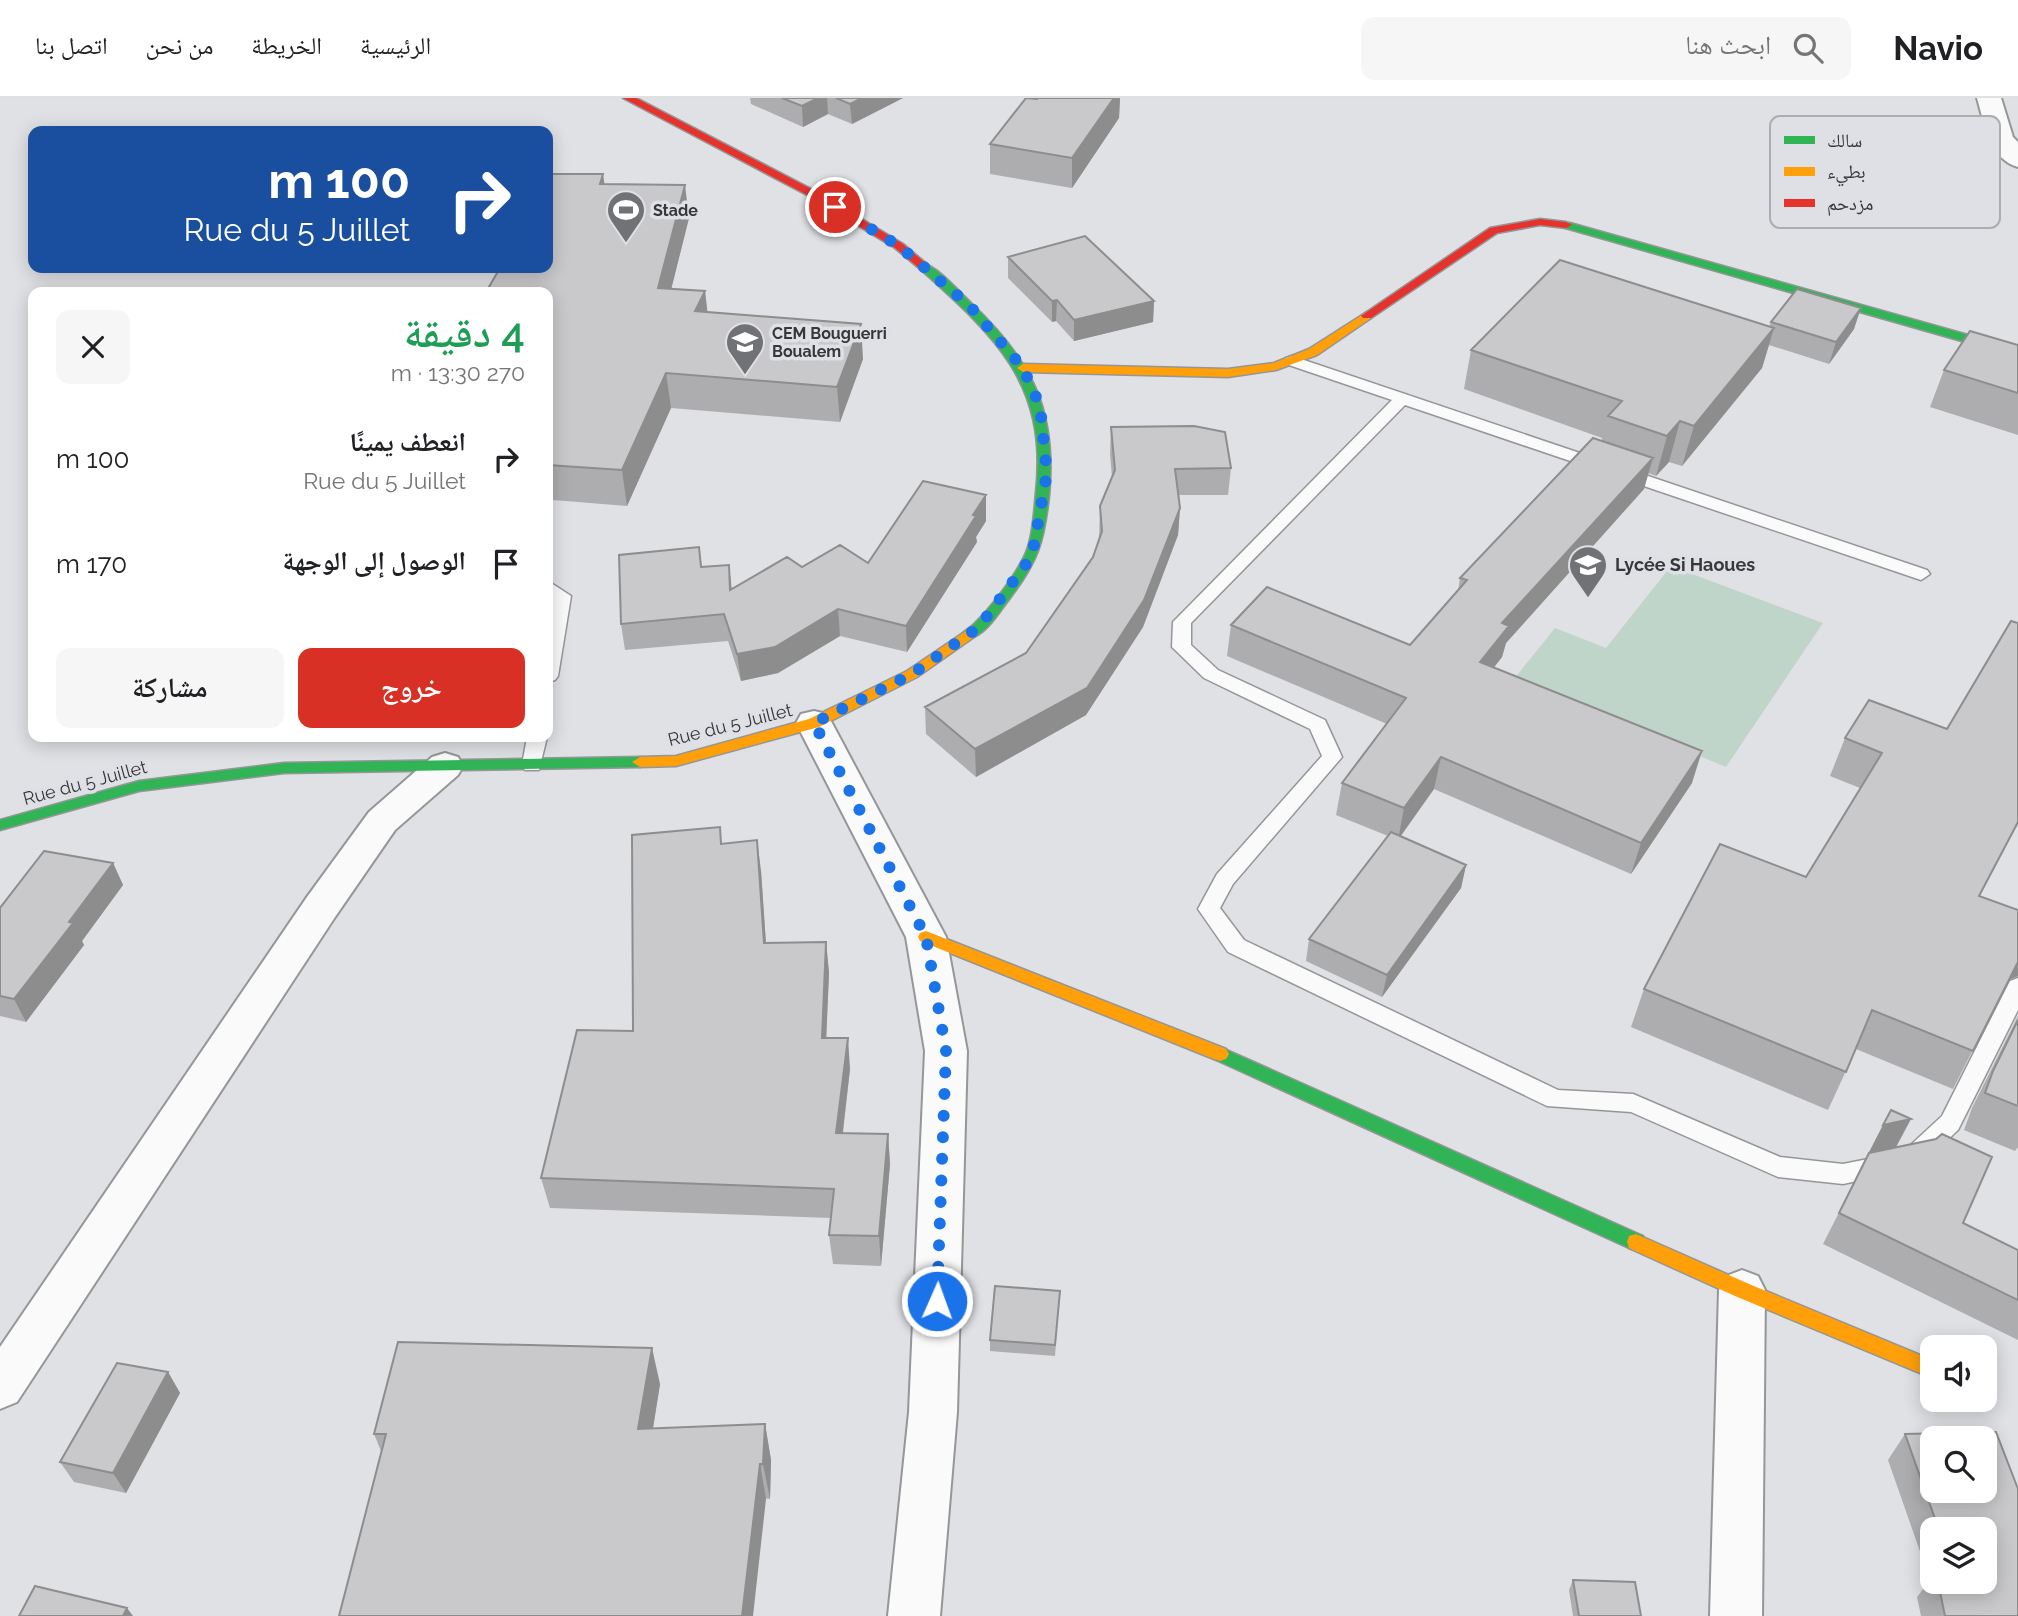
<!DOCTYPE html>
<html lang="ar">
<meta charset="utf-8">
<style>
:root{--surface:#fff;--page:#f6f6f6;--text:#202124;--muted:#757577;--line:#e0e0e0;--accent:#d93025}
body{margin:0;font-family:Raleway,"Noto Naskh Arabic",sans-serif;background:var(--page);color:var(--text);direction:rtl;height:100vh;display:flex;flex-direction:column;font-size:26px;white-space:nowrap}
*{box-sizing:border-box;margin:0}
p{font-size:23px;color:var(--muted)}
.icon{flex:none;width:38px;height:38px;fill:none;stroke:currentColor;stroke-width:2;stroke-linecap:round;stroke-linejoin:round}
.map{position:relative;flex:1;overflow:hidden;direction:ltr}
.side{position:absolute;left:28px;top:189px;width:525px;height:455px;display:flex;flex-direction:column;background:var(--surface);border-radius:14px;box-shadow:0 4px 18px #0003;direction:rtl}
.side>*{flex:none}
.guide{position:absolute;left:28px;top:28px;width:525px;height:147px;border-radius:14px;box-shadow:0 4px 18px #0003;direction:rtl;background:#1a4fa0;color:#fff;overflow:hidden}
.fabs{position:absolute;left:1920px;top:1237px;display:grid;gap:14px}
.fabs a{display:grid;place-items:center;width:77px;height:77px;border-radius:14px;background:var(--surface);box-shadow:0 4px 18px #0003;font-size:35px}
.pin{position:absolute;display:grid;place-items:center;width:60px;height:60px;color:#fff;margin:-30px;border:4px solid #fff;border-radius:50%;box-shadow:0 2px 7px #0007}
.me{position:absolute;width:77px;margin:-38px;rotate:2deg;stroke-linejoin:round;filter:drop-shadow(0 0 5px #0008)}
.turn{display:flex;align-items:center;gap:24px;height:147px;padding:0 28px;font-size:32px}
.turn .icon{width:91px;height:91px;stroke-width:2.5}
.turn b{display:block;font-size:49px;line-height:60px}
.round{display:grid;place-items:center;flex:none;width:74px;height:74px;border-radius:14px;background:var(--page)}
.head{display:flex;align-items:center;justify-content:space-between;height:119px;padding:0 28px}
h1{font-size:42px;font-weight:600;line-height:52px;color:#1e9e55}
.action{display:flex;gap:14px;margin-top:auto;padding:14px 28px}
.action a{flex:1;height:80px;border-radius:14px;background:var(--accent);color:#fff;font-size:28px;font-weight:600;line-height:80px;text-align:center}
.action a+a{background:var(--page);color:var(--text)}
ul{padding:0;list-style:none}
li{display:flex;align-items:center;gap:21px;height:105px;padding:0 28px}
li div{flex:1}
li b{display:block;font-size:26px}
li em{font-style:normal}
header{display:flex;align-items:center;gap:42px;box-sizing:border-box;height:98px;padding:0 35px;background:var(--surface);border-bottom:2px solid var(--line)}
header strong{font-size:33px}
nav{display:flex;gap:38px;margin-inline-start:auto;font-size:24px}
.search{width:490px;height:63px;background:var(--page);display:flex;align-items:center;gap:18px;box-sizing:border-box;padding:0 24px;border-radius:14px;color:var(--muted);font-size:26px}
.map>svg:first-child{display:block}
</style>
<header>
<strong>Navio</strong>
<div class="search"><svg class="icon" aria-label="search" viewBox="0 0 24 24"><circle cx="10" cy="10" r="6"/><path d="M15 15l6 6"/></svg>ابحث هنا</div>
<nav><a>الرئيسية</a><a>الخريطة</a><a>من نحن</a><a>اتصل بنا</a></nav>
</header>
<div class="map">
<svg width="2018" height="1518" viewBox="0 0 2018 1518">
<rect width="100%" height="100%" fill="#dfe1e4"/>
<path fill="#bfd5c9" d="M 1671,468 L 1823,525 L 1726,669 L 1514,581 L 1555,530 L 1606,550 Z"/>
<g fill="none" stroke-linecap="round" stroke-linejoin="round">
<defs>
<path id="lane" d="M 1292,258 L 1927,472 L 1930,476 L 1921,482 L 1915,480 L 1405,307 L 1191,525 L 1191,547 L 1218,572 L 1325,622 L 1342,659 L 1233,786 L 1220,810 L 1244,842 L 1558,992 L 1633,996 L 1780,1059 L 1843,1066 L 1903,1054 L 1942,1018 L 2010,883 L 2018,880 L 2018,912 L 1958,1032 L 1918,1070 L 1843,1086 L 1778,1079 L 1631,1014 L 1547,1008 L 1228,854 L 1198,811 L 1217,776 L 1322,658 L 1310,631 L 1204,580 L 1172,549 L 1173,524 L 1392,302 L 1286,266 L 1284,263 L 1286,260 Z
M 548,483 L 571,498 L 558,578 L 555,582 L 548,584 L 548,526 L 552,500 L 548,497 Z
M 527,639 L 547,639 L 539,672 L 525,672 L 522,667 Z"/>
<path id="street" d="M 1977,0 L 2001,0 L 2013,39 L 2018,44 L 2018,69 C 1990,62 1984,24 1977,0 Z
M 814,613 L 827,616 L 832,625 L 946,839 L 967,953 L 957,1314 L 940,1518 L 888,1518 L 909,1314 L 925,953 L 906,839 L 796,625 L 801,616 Z
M 445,655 L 458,659 L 463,668 L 458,677 L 395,732 L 335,819 L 17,1304 L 0,1311 L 0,1249 L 307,799 L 369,714 L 432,659 Z
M 1742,1172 L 1758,1178 L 1765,1192 L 1762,1518 L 1710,1518 L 1719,1192 L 1726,1178 Z"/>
<path id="fast" d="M 1562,125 L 1570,125 L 2018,251 L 2018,259 L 1562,129 Z
M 923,165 C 940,171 958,193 971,205 C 1033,264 1057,313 1049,398 C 1044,444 1038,463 1010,500 C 999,514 987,536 969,541 L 962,536 C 966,532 970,530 974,526 C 991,510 1015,478 1025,457 C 1033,439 1034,414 1036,394 C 1048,285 995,238 919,170 L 917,168 Z
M 640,659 L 648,664 L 640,669 L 284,675 L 139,693 L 0,732 L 0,722 L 139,683 L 284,665 Z
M 1220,949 L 1643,1138 L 1645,1144 L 1643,1150 L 1636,1152 L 1629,1150 L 1214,961 L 1211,956 L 1214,951 Z"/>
<path id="slow" d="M 1367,214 L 1371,216 L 1371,220 L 1317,257 L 1276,272 L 1228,279 L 1023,274 L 1017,270 L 1023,266 L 1228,271 L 1274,265 L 1309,251 Z
M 969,531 L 974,533 L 976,536 L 974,539 L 917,579 L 819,629 L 676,668 L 640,669 L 632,664 L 640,659 L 676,658 L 809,621 L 907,573 Z
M 926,833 L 1226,951 L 1229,956 L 1226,961 L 1220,963 L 1214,961 L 920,843 L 918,839 L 920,835 Z
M 1636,1136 L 1749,1186 L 1932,1262 L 1932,1280 L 1735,1198 L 1629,1150 L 1627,1144 L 1629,1138 Z"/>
<path id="jam" d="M 623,0 L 636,0 L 817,94 L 903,146 L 929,168 L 919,170 L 895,150 L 809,98 Z
M 1540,121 L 1566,124 L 1572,127 L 1566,130 L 1540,127 L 1497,135 L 1371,220 L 1363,220 L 1361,218 L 1490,130 Z"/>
</defs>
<use href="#lane" stroke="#959698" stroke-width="3"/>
<use href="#street" stroke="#959698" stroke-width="4"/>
<use href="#fast" stroke="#959698" stroke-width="3"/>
<use href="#slow" stroke="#959698" stroke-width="3"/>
<use href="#jam" stroke="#959698" stroke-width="3"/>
<use href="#lane" fill="#fafafb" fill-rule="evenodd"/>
<use href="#street" fill="#fafafb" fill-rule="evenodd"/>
<use href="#fast" fill="#30b455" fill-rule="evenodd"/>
<use href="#slow" fill="#ff9f0a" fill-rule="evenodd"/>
<use href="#jam" fill="#e5322d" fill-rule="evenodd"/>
</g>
<path fill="#adadaf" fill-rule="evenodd" d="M 750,0 L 903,0 L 852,26 L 828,16 L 803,29 L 751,6 Z
M 1038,0 L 1120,0 L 1119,20 L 1072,90 L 990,76 L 990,46 Z
M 605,87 L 689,120 L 671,191 L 705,193 L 707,214 L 863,261 L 840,324 L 671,310 L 627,408 L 553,402 L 548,413 L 548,194 Z
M 1008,159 L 1154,203 L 1153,224 L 1074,243 L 1056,223 L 1052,224 L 1008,180 Z
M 1771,224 L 1854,231 L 1829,266 L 1769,247 L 1762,270 L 1682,368 L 1669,364 L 1656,378 L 1648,375 L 1644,391 L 1506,545 L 1502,559 L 1494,569 L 1692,685 L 1631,776 L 1434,691 L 1400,738 L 1466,767 L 1461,790 L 1382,899 L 1306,863 L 1309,841 L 1388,738 L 1336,717 L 1342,685 L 1387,626 L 1227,558 L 1231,527 L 1410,547 L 1458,493 L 1460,480 L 1602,343 L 1602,340 L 1464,291 L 1471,252 L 1769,229 Z
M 2018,247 L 2018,337 L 1930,309 L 1944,272 Z
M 1111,329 L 1231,370 L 1228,397 L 1179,397 L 1180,410 L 1178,437 L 1143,529 L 1086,617 L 976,679 L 926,636 L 925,609 L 1026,555 L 1093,459 L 1099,441 L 1100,408 L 1112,379 L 1110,356 Z
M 986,397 L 986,423 L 976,439 L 977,444 L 907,554 L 840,538 L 778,575 L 741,583 L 728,543 L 625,552 L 621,526 L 699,449 L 702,469 L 732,491 L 802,469 L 868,465 Z
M 1869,602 L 1980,798 L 2018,812 L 2018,878 L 2009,881 L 1953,991 L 1856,951 L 1828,1012 L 1631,929 L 1644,891 L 1806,779 L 1860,690 L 1830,678 L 1845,640 Z
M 723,745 L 761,773 L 766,845 L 826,844 L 829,875 L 826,940 L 850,971 L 843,1035 L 888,1036 L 890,1066 L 881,1168 L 833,1166 L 829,1137 L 831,1120 L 550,1110 L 541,1080 L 633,933 Z
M 113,765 L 123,787 L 82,843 L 84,847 L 26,924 L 0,918 L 0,810 Z
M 2018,918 L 2018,1049 L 2015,1053 L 1964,1032 L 1972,1010 Z
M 1891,1012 L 1896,1049 L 1963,1125 L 2018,1152 L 2018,1242 L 1823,1146 Z
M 1059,1204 L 1055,1258 L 990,1253 L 990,1242 Z
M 168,1274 L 180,1295 L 126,1395 L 74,1384 L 60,1364 Z
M 660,1286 L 653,1331 L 765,1326 L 771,1362 L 770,1401 L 381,1353 L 374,1336 Z
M 1996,1334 L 2018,1391 L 2018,1518 L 1921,1518 L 1917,1499 L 1930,1482 L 1888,1362 L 1905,1336 ZM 1932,1340 L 1984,1340 L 1984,1393 L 1932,1393 ZM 1932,1432 L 1984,1432 L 1984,1484 L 1932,1484 Z
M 1573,1482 L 1641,1518 L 1573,1518 L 1569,1492 Z"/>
<path fill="#8d8d8e" d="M 818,0 L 827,0 L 828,16 L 803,29 L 802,8 Z
M 862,0 L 903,0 L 852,26 L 850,6 Z
M 1114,0 L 1120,0 L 1119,20 L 1072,90 L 1072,60 Z
M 603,76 L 608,109 L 600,86 Z
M 685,87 L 689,120 L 663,224 L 658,190 Z
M 705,193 L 709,227 L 695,213 Z
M 1057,202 L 1056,223 L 1052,224 L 1052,203 Z
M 1154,203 L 1153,224 L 1074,243 L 1074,222 Z
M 1861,210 L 1854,231 L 1829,266 L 1836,244 Z
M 861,226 L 863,261 L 840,324 L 837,289 Z
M 1774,230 L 1762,270 L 1682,368 L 1694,328 Z
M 666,275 L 671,310 L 627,408 L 622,372 Z
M 1680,323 L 1669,364 L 1656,378 L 1667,338 Z
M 1653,360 L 1644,391 L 1506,545 L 1502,559 L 1474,595 L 1480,564 L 1502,525 Z
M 548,374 L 553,402 L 548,413 Z
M 986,397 L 986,423 L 976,439 L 977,444 L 907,554 L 906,528 Z
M 1180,410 L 1178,437 L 1143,529 L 1086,617 L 976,679 L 975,651 Z
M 729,467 L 732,493 L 730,492 Z
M 838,511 L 840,538 L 778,575 L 741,583 L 737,556 Z
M 1702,653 L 1692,685 L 1631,776 L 1641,745 Z
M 1441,659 L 1434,691 L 1398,742 L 1404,710 Z
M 757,742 L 761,773 L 768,876 L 764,845 Z
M 113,765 L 123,787 L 82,843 L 84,847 L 26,924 L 14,901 Z
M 1466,767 L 1461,790 L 1382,899 L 1387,877 Z
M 826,844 L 829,875 L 825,970 L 822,940 Z
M 2018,863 L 2018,878 L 2008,882 Z
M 848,940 L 850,971 L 839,1065 L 836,1035 Z
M 1911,1021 L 1894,1053 L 1867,1058 L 1883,1027 Z
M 888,1036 L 890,1066 L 881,1168 L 879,1138 Z
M 652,1250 L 660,1286 L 647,1367 L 638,1331 Z
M 168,1274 L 180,1295 L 126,1395 L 113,1375 Z
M 765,1326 L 771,1362 L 770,1401 L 763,1366 Z
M 760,1366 L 766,1401 L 753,1518 L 742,1518 Z
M 127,1510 L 133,1518 L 123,1518 Z"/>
<path fill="#c9c9cb" stroke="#8d8d8e" stroke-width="2" fill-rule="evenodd" d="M 782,0 L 818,0 L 802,8 Z
M 836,0 L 862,0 L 850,6 Z
M 1026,0 L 1037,1 L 1038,0 L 1114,0 L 1072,60 L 990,46 Z
M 548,76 L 603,76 L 600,86 L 685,87 L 658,190 L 705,193 L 695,213 L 861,226 L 837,289 L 666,275 L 622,372 L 548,367 L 548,194 L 486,194 L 500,170 L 548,170 Z
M 1085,138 L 1154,203 L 1074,222 L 1057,202 L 1052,203 L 1008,159 Z
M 1560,162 L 1774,230 L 1694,328 L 1680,323 L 1667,338 L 1608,318 L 1622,303 L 1471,252 Z
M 1797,191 L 1861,210 L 1836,244 L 1771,224 Z
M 1970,233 L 2018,247 L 2018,295 L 1944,272 Z
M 1194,328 L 1225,334 L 1231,370 L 1175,371 L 1180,410 L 1144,502 L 1087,590 L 975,651 L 925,609 L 1026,555 L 1093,459 L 1102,433 L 1100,408 L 1115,372 L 1111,329 Z
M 1593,340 L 1653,360 L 1502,525 L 1509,528 L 1480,564 L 1702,653 L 1641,745 L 1441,659 L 1404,710 L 1342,685 L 1406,600 L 1231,527 L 1267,489 L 1410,547 L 1467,482 L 1460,480 Z
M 923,383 L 986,397 L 973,417 L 976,418 L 906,528 L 838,511 L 775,549 L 737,556 L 724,516 L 621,526 L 619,457 L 699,449 L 701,469 L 729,467 L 730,492 L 787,459 L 802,469 L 840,447 L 868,465 Z
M 2011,523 L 2018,525 L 2018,724 L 1979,798 L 2018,812 L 2018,864 L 1973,953 L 1872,912 L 1846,974 L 1644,891 L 1720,746 L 1806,779 L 1882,655 L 1845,640 L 1869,602 L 1947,631 Z
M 720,729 L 721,746 L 757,742 L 764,845 L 826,844 L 822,940 L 848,940 L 836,1035 L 888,1036 L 879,1138 L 829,1137 L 834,1091 L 541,1080 L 577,932 L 633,933 L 632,737 Z
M 1391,734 L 1466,767 L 1387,877 L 1309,841 Z
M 44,753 L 113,765 L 69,824 L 73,825 L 14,901 L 0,898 L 0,810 Z
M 2018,922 L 2018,1008 L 1985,995 L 1993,973 Z
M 1891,1012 L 1911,1021 L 1883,1027 Z
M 1942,1036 L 1992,1059 L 1963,1125 L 2018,1152 L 2018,1202 L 1839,1115 L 1869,1055 L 1936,1041 Z
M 995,1188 L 1060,1193 L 1055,1247 L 990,1242 Z
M 398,1244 L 652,1250 L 638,1331 L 765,1326 L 763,1366 L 760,1366 L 742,1518 L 339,1518 L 386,1336 L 374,1336 Z
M 117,1265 L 168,1274 L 113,1375 L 60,1364 Z
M 1996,1334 L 2018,1391 L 2018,1518 L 1945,1518 L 1938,1484 L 1984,1484 L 1984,1432 L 1939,1432 L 1905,1336 ZM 1932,1340 L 1984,1340 L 1984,1393 L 1932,1393 Z
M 1573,1482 L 1635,1484 L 1641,1518 L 1579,1518 Z
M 35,1488 L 127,1510 L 123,1518 L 19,1518 Z"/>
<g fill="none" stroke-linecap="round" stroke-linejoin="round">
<path stroke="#1a73e8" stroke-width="12" stroke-dasharray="0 21.6" d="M 835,109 L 899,148 L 951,192 L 968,206 L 1023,270 L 1040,308 L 1047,375 L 1032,458 L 979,529 L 912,576 L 814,625 L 926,839 L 946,953 L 937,1203"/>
</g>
<defs>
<symbol id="stadium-pin" viewBox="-11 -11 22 30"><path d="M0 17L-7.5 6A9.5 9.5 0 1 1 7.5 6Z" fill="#717275" stroke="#dee0e5"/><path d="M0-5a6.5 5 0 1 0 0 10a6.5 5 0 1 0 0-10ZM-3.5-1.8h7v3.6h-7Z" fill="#fff"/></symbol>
<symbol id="school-pin" viewBox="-11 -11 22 30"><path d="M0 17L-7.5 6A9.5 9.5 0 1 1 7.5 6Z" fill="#717275" stroke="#dee0e5"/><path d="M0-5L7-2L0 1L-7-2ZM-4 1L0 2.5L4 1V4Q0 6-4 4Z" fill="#fff"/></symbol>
</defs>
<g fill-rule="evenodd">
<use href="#stadium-pin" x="604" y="90" width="44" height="60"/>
<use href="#school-pin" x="723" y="222" width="44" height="60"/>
<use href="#school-pin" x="1566" y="445" width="44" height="60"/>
</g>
<g text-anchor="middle" stroke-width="7" stroke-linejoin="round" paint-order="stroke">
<g font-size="16" font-weight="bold" fill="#363739" stroke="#dee0e5" text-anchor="start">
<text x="653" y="118">Stade</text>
<text x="772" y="241">CEM Bouguerri<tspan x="772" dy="18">Boualem</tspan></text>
</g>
<g font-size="18" font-weight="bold" fill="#363739" stroke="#dee0e5" text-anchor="start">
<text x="1615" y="473">Lycée Si Haoues</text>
</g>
<g font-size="18" fill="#363739" stroke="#dee0e5">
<text transform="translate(730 627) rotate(-14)" y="6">Rue du 5 Juillet</text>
<text transform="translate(85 685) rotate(-15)" y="6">Rue du 5 Juillet</text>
</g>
</g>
<rect x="1770" y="18" width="230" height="112" rx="10" fill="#dee0e5" stroke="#acadb1" stroke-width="2"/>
<rect x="1784" y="38" width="31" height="8" fill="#30b455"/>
<rect x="1784" y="69" width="31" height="9" fill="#ff9f0a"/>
<rect x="1784" y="101" width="31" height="8" fill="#e5322d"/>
<g font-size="19" fill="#363739">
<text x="1827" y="49">سالك</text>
<text x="1827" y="80">بطيء</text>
<text x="1827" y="112">مزدحم</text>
</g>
</svg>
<div class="fabs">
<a><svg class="icon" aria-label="sound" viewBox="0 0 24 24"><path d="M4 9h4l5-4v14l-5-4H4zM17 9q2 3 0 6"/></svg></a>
<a><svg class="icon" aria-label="search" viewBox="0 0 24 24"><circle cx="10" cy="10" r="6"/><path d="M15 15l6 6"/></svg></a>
<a><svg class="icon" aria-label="layers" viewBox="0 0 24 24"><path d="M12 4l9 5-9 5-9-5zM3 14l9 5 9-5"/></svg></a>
</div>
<div class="pin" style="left:835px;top:109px;background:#d93025"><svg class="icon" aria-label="arrive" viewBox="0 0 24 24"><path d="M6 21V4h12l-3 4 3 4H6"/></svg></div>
<svg class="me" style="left:937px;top:1203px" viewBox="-20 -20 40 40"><circle r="17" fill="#1a73e8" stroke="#fff" stroke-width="3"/><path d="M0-11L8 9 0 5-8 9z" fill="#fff"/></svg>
<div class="guide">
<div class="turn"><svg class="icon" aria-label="right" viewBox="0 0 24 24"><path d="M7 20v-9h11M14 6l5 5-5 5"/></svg><div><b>100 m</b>Rue du 5 Juillet</div></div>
</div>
<section class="side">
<div class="head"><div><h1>4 دقيقة</h1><p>270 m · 13:30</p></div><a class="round"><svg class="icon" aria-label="close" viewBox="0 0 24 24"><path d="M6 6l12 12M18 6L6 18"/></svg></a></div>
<ul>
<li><svg class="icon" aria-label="right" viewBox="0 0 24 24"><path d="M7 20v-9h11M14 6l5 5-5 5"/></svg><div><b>انعطف يمينًا</b><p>Rue du 5 Juillet</p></div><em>100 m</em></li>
<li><svg class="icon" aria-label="arrive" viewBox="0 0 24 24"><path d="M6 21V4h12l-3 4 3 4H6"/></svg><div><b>الوصول إلى الوجهة</b></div><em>170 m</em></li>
</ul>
<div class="action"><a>خروج</a><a>مشاركة</a></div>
</section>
</div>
